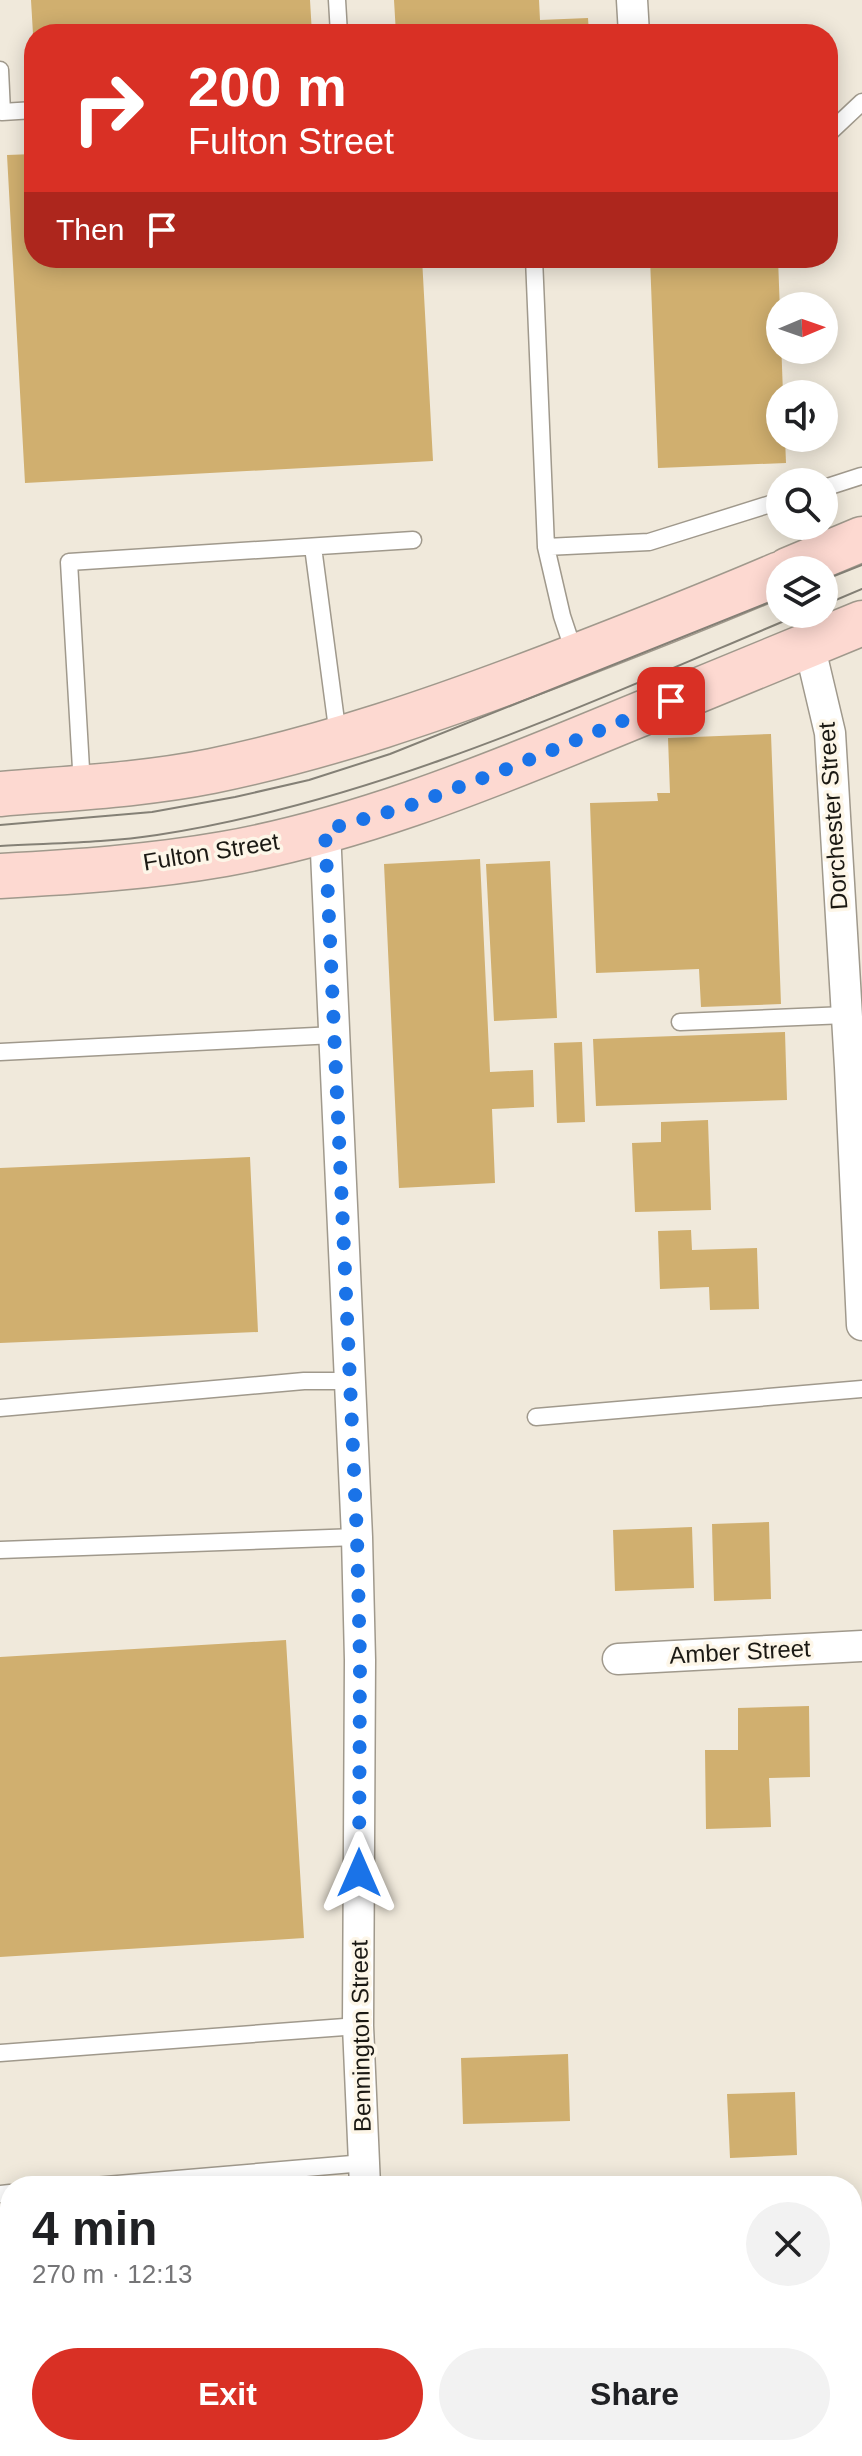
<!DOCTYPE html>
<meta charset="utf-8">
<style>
:root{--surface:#fff;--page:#f2f2f2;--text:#202124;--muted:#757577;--accent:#d93025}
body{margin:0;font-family:Helvetica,sans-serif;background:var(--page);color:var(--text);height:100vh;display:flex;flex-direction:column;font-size:30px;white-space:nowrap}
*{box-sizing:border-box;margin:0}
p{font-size:26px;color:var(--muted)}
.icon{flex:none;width:44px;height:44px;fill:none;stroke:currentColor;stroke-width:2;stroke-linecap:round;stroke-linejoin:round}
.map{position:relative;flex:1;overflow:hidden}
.sheet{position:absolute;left:0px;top:2176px;width:862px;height:280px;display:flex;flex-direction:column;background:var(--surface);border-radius:32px 32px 0 0;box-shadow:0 4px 20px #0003}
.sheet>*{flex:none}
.banner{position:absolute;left:24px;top:24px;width:814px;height:244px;border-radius:32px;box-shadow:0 4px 20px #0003;background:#d93025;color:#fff;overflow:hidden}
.needle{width:52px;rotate:88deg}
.tools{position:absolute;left:766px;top:292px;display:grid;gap:16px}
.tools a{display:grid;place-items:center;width:72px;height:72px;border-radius:50%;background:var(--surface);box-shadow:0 4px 20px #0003;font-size:40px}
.pin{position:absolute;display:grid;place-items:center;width:68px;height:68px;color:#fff;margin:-34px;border-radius:16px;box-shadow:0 4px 12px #0006}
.me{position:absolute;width:88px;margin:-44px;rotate:0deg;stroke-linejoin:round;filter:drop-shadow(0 0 6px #0008)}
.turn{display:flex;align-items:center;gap:28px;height:168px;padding:0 32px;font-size:36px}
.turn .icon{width:104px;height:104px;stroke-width:2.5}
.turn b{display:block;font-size:56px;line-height:68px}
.then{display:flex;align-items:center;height:76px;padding:0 32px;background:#0003;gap:16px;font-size:30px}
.round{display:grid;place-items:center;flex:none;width:84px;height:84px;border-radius:42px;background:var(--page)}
.head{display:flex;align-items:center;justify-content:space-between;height:136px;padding:0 32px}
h1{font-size:48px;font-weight:700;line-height:60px}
.cta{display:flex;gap:16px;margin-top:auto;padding:16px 32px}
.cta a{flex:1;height:92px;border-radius:48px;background:var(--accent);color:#fff;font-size:32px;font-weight:700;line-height:92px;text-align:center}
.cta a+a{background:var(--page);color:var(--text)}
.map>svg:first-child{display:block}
</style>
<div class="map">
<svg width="862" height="2456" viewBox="0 0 862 2456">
<rect width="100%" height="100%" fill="#f0e9db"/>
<path fill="#d0af6f" d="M 31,0 L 310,0 L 312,34 L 33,34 Z
M 394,0 L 539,0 L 540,20 L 588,18 L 589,34 L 396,34 Z
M 34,154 L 34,258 L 422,258 L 433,461 L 25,483 L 7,155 Z
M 650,258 L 778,258 L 783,394 L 780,394 L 780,438 L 785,438 L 786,463 L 658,468 Z
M 771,734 L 781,1004 L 701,1007 L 699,969 L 596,973 L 590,803 L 658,801 L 657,793 L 670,793 L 668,738 Z
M 480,859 L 490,1072 L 533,1070 L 534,1107 L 492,1109 L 495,1183 L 399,1188 L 384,864 Z
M 550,861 L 557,1018 L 494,1021 L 486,864 Z
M 785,1032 L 787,1100 L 596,1106 L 593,1039 Z
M 582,1042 L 585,1122 L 557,1123 L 554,1043 Z
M 708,1120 L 711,1210 L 635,1212 L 632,1143 L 661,1142 L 661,1122 Z
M 250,1157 L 258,1332 L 0,1343 L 0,1168 Z
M 691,1230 L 692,1250 L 757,1248 L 759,1309 L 710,1310 L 709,1287 L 660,1289 L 658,1231 Z
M 769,1522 L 771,1599 L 714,1601 L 712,1524 Z
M 692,1527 L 694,1588 L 615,1591 L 613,1530 Z
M 286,1640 L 304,1938 L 0,1957 L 0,1657 Z
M 809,1706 L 810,1777 L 769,1778 L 771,1827 L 706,1829 L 705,1750 L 738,1750 L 738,1708 Z
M 568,2054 L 570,2121 L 463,2124 L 461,2058 Z
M 795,2092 L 797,2155 L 730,2158 L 727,2094 Z
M 753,2446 L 829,2446 L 829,2456 L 754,2456 Z"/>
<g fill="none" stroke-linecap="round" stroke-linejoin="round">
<defs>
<path id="lane" d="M 337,0 L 339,34
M 0,70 L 2,112 L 34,110
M 828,134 L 862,102
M 534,258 L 546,547 L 562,616 L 575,655
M 824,488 L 861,476
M 313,547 L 338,736
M 546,547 L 649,542 L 780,501
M 82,786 L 69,562 L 413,540
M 680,1022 L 846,1015
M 0,1052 L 335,1035
M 0,1408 L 304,1381 L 350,1381
M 536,1417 L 862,1389
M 0,1550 L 357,1537
M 0,2053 L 358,2026
M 94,2186 L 364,2163
M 0,2194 L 10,2193
M 177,2446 L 178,2456
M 284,2456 L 293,2446"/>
<path id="street" d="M 632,0 L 634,34
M 809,644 L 830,733 L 850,1067 L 862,1325
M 325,830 L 357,1537 L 360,1660 L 358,2026 L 365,2186
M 618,1659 L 862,1646
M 372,2446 L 373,2456"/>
<path id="secondary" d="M 788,570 L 862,539
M 0,794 C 71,788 142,785 212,771 C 328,747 438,709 548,667 C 626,637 703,607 780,574
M 0,876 C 74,872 150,867 224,854 C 352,831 473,783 592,734 C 682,697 772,660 862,623"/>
</defs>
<use href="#lane" stroke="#a0998c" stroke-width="19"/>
<use href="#street" stroke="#a0998c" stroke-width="33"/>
<use href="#secondary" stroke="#a0998c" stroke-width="47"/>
<use href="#lane" stroke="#fff" stroke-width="16"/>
<use href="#street" stroke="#fff" stroke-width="30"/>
<use href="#secondary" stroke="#fdd9d1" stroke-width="44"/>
<path stroke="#848076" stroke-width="2" d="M 824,580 L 862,565
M 824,605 L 862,589
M 0,825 L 152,812 L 235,797 L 309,780 L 390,754 L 780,598
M 0,846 C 52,843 106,843 157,835 C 379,801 595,700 801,614"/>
</g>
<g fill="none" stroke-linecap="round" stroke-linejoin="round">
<path stroke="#1a73e8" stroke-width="14" stroke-dasharray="0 25.2" d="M 359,1873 L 360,1660 L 357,1537 L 325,830 L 406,807 L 504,770 L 671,701"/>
</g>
<g text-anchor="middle" stroke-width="7" stroke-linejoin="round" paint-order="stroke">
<g font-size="24" fill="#1b1914" stroke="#fdf6e8">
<text transform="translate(833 816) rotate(-94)" y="8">Dorchester Street</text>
<text transform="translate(211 852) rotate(-9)" y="8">Fulton Street</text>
<text transform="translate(740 1652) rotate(-3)" y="8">Amber Street</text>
<text transform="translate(361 2036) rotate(-91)" y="8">Bennington Street</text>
</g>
</g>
</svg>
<div class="tools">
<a><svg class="needle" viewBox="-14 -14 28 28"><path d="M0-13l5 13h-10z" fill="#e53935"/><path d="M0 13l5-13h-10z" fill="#757577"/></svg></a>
<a><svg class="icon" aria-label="sound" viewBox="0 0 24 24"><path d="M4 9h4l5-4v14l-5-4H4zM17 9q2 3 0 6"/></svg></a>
<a><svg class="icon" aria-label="search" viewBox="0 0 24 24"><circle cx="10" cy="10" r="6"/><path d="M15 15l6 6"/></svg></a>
<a><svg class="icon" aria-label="layers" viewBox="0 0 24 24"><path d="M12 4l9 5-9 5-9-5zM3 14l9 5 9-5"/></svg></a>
</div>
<div class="pin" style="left:671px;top:701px;background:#d93025"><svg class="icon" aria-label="arrive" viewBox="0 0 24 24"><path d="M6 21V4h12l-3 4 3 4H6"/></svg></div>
<svg class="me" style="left:359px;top:1873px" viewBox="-20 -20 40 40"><path d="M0-17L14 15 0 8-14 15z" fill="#1a73e8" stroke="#fff" stroke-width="4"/></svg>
<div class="banner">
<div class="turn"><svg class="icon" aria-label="right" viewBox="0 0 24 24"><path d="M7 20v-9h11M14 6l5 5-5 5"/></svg><div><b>200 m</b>Fulton Street</div></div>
<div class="then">Then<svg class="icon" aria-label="arrive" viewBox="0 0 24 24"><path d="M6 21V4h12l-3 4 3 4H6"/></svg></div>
</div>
<section class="sheet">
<div class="head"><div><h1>4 min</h1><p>270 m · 12:13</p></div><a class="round"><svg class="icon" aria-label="close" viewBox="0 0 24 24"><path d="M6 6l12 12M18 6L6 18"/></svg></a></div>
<div class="cta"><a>Exit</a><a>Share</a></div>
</section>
</div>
